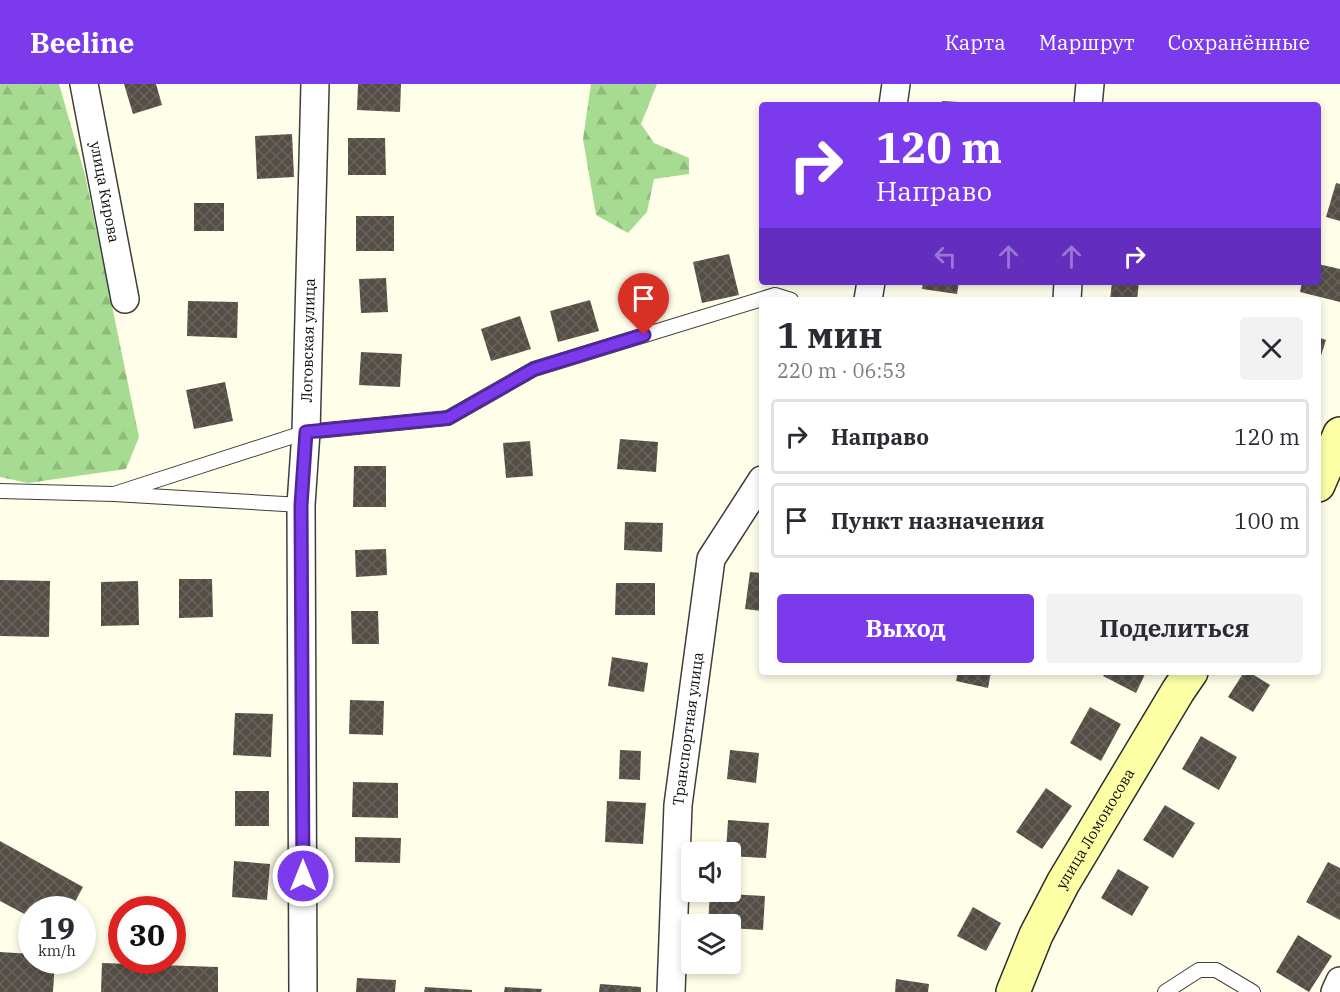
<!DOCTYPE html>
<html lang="ru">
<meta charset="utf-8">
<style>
:root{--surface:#fff;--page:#f2f2f3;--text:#2b2b33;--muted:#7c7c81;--line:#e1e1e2;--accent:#7c3aed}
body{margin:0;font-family:"IBM Plex Serif",serif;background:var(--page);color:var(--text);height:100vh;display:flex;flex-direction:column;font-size:22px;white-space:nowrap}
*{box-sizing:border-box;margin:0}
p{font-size:20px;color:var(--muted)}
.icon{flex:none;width:33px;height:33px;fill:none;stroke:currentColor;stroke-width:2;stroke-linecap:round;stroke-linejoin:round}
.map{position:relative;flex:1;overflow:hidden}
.side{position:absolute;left:759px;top:213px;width:562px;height:378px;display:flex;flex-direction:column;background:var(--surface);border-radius:6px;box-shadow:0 3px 9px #0003}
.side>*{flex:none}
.banner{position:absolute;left:759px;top:18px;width:562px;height:183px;border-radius:6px;box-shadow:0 3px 9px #0003;background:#7c3aed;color:#fff;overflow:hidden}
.buttons{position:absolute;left:681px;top:758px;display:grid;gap:12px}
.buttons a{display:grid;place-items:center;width:60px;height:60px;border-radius:6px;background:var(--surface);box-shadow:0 3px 9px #0003;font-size:30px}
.speed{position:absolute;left:18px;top:812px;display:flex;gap:12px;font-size:30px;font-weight:700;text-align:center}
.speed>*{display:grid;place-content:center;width:78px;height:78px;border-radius:50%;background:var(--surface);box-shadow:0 3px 9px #0003;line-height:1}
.speed small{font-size:15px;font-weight:400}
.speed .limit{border:9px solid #d22;background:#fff;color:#111}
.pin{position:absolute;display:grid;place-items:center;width:51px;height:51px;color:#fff;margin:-62px -26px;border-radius:50% 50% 50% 0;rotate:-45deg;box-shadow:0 0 6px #0007}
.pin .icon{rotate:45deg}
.me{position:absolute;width:66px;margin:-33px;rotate:0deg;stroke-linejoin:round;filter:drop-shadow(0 0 4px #0008)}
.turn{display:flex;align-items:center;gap:21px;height:126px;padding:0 18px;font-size:27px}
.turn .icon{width:78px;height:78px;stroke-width:2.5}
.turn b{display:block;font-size:42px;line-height:51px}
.lanes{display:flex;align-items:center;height:57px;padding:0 18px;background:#0003;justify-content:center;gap:30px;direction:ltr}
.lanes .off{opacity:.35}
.round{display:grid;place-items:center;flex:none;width:63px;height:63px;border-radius:6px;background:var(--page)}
.overview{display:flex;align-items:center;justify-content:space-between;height:102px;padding:0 18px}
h1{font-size:36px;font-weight:800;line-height:45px}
.primary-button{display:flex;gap:12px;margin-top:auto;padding:12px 18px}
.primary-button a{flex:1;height:69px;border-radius:6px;background:var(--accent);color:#fff;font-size:24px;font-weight:800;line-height:69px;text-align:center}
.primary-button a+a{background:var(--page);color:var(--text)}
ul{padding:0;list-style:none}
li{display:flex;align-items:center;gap:18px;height:75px;margin:0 12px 9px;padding:0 6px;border:3px solid var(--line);border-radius:6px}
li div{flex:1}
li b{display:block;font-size:22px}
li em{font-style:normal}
header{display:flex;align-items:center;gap:36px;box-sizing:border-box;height:84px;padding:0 30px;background:var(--accent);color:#fff}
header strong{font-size:28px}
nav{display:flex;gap:33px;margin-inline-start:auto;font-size:21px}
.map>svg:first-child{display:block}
</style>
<header>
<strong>Beeline</strong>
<nav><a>Карта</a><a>Маршрут</a><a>Сохранённые</a></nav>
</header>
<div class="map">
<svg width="1340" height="908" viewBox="0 0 1340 908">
<defs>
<pattern id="forest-firs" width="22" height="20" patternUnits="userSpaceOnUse" patternTransform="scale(1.5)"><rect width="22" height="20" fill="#a7db91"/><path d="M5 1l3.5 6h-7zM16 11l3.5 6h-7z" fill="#8ebb7c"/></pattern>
<pattern id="building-cross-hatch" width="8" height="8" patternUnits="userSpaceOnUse" patternTransform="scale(1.5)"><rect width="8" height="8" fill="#544e47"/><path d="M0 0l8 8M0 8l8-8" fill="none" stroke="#68635d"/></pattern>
</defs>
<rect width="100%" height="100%" fill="#fffee9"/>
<path fill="url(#forest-firs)" d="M 0,0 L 59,0 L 85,91 L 139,353 L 126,385 L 28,399 L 0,393 Z
M 591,0 L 657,0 L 641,40 L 654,59 L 689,74 L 689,90 L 654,95 L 647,128 L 628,149 L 596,131 L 583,55 Z"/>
<path fill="url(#building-cross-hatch)" d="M 124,0 L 156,0 L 162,21 L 133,30 Z
M 358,0 L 401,0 L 400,28 L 357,26 Z
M 942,17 L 975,19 L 975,21 L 941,21 Z
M 292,50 L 294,93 L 257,95 L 255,52 Z
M 348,54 L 385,54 L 386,91 L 348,91 Z
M 1336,99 L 1340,100 L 1340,137 L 1326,133 Z
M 194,119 L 224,119 L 224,147 L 194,147 Z
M 356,132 L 394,132 L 394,167 L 356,167 Z
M 729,170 L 739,211 L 702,219 L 693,178 Z
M 1318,180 L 1340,185 L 1340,218 L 1300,208 L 1302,198 L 1318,198 Z
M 386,194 L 388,228 L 361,229 L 359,195 Z
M 923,198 L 959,198 L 957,210 L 922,205 Z
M 1112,198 L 1139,198 L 1137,216 L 1110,216 Z
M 590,216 L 599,247 L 558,258 L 550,227 Z
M 188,217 L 238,218 L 237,254 L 187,252 Z
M 520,232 L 531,265 L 491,277 L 481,245 Z
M 1318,253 L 1326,256 L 1319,278 L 1318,278 Z
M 361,268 L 402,270 L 400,303 L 359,301 Z
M 225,298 L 233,337 L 194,345 L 186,306 Z
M 620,355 L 658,358 L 656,388 L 617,385 Z
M 530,357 L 533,392 L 506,394 L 503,359 Z
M 354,382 L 386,382 L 386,423 L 353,423 Z
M 625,438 L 663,439 L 662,468 L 624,466 Z
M 386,465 L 387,491 L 356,493 L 355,466 Z
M 750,488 L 762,489 L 762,527 L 745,525 Z
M 179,495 L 212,495 L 213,533 L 179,534 Z
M 0,496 L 50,497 L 49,553 L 0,552 Z
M 138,497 L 139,541 L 101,542 L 101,498 Z
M 616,499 L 655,499 L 655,531 L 615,531 Z
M 351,527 L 378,527 L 379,560 L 352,560 Z
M 612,573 L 648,579 L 644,608 L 608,602 Z
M 958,588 L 991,588 L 988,604 L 956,597 Z
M 1106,588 L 1146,588 L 1136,609 L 1103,592 Z
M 1244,588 L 1249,588 L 1270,601 L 1253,628 L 1228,613 Z
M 350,616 L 384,617 L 383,651 L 349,650 Z
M 1090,623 L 1121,640 L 1101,677 L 1070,659 Z
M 235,629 L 273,630 L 271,673 L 233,671 Z
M 1201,652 L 1237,673 L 1219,706 L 1182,685 Z
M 620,666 L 641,667 L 640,696 L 619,695 Z
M 730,666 L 759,669 L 756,699 L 727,695 Z
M 353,698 L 398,699 L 398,734 L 352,733 Z
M 1046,704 L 1072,722 L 1042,765 L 1016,748 Z
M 235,707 L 269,707 L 269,742 L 235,742 Z
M 607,717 L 646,719 L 643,760 L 605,758 Z
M 1165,721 L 1195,739 L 1173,774 L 1143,756 Z
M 728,736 L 769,739 L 766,774 L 730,772 L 730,768 L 726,768 Z
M 355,753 L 401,754 L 400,779 L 355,778 Z
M 0,757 L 83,803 L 71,825 L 32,825 L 32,834 L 0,817 Z
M 234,777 L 270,780 L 267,816 L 232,813 Z
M 1328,778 L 1340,784 L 1340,836 L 1306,818 Z
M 1118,785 L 1149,803 L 1132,832 L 1101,814 Z
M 710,809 L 765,812 L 763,846 L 730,844 L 730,840 L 708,840 Z
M 973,823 L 1001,839 L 986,867 L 957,852 Z
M 1298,851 L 1332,872 L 1309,908 L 1276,888 Z
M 0,868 L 32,870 L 32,876 L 55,876 L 53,908 L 0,908 Z
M 102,879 L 218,883 L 218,908 L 101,908 Z
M 357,894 L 396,896 L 395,908 L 356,908 Z
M 896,895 L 929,900 L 928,908 L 895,908 Z
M 600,900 L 641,903 L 641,908 L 599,908 Z
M 425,903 L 472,906 L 472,908 L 424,908 Z
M 505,903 L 542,905 L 541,908 L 504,908 Z"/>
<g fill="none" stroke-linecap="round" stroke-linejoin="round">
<defs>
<path id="lane" d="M 0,407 L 114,410 L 301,421
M 114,410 L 306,348 L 448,334 L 534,285 L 775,211 L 791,216
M 1165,908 L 1199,886 L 1216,886 L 1253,908"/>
<g id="street">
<path id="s1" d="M 84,0 L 125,215"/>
<path d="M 893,21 L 896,0"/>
<path d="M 1088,21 L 1090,0"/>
<path d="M 868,216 L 871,198"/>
<path d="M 1067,216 L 1068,198"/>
<path id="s2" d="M 303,908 L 301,421 L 306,348 L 315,0"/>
<path id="s3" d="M 671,908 L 678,721 L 711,475 L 762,396"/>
<path d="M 1335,908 L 1340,897"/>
</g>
<g id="secondary">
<path d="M 1318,401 L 1340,350"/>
<path id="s4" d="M 1013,908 L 1036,851 L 1063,799 L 1178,607 L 1191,588"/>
</g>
</defs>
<use href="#lane" stroke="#3e3e3e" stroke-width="16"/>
<use href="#street" stroke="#3e3e3e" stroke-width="30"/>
<use href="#secondary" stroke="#2d2d2d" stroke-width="36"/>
<use href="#lane" stroke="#fff" stroke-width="14"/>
<use href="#street" stroke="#fff" stroke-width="27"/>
<use href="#secondary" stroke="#fcffa4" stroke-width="33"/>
</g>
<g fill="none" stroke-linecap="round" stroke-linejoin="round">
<defs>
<path id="route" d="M 303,792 L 301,421 L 306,348 L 448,334 L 534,285 L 644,251"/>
</defs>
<use href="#route" stroke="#51269a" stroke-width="15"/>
<use href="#route" stroke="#7c3aed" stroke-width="10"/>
</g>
<g text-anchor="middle" stroke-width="6" stroke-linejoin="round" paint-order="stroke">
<g font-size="15" fill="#0b0b0b" stroke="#fff">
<text dy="5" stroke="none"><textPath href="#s1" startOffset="110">улица Кирова</textPath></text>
<text dy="5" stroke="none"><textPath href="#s2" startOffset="652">Логовская улица</textPath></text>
<text dy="5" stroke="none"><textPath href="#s3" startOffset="264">Транспортная улица</textPath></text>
<text dy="5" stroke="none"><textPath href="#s4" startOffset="183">улица Ломоносова</textPath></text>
</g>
</g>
</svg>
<div class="buttons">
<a><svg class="icon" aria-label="sound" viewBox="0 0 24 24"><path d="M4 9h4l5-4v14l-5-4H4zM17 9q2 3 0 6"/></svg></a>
<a><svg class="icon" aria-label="layers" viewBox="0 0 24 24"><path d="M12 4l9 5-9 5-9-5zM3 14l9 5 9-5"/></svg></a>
</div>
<div class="speed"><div>19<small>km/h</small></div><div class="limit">30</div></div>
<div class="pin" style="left:644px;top:251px;background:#d93025"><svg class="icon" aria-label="arrive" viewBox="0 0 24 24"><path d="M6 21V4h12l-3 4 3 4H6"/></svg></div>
<svg class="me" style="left:303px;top:792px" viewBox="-20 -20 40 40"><circle r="17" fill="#7c3aed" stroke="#fff" stroke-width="3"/><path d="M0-11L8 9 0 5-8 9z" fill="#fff"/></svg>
<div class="banner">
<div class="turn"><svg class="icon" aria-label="right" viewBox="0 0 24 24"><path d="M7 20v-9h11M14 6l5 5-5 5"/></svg><div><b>120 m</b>Направо</div></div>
<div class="lanes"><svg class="icon off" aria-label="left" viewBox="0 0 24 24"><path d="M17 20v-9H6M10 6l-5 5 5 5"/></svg><svg class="icon off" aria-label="ahead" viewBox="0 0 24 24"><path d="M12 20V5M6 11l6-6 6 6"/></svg><svg class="icon off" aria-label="ahead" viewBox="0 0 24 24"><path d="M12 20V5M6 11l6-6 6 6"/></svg><svg class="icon" aria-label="right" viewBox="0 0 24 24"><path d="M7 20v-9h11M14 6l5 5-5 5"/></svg></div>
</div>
<section class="side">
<div class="overview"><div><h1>1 мин</h1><p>220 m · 06:53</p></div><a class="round"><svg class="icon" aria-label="close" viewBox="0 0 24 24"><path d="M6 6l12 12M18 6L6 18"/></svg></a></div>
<ul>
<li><svg class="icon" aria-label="right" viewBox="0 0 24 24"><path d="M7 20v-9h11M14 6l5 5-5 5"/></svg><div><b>Направо</b></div><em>120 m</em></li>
<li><svg class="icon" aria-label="arrive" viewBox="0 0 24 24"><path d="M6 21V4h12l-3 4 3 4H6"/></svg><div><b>Пункт назначения</b></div><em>100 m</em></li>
</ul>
<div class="primary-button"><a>Выход</a><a>Поделиться</a></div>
</section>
</div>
